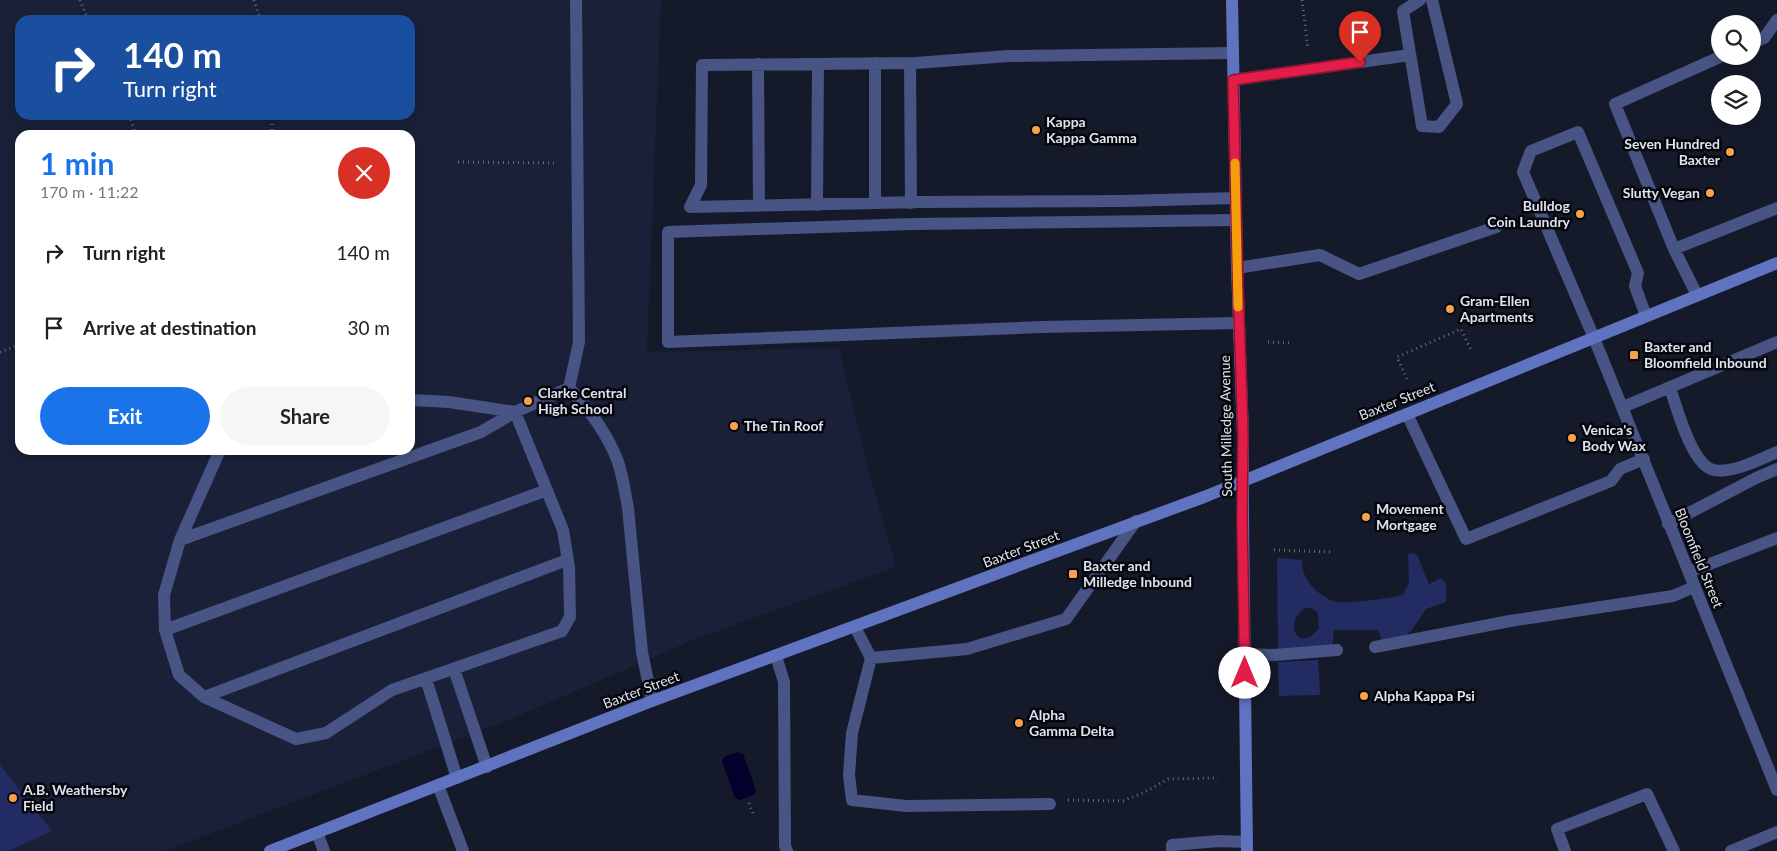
<!DOCTYPE html>
<meta charset="utf-8">
<style>
:root{--surface:#fff;--page:#f6f6f6;--text:#222;--muted:#767676;--accent:#1a73e8}
body{margin:0;font-family:Lato,sans-serif;background:var(--page);color:var(--text);height:100vh;display:flex;flex-direction:column;font-size:19px;white-space:nowrap}
*{box-sizing:border-box;margin:0}
p{font-size:16px;color:var(--muted)}
.icon{flex:none;width:28px;height:28px;fill:none;stroke:currentColor;stroke-width:2;stroke-linecap:round;stroke-linejoin:round}
.map{position:relative;flex:1;overflow:hidden}
.details{position:absolute;left:15px;top:130px;width:400px;height:325px;display:flex;flex-direction:column;background:var(--surface);border-radius:15px;box-shadow:0 2px 8px #0003}
.details>*{flex:none}
.banner{position:absolute;left:15px;top:15px;width:400px;height:105px;border-radius:15px;box-shadow:0 2px 8px #0003;background:#1a4fa0;color:#fff;overflow:hidden}
.controls{position:absolute;left:1711px;top:15px;display:grid;gap:10px}
.controls a{display:grid;place-items:center;width:50px;height:50px;border-radius:50%;background:var(--surface);box-shadow:0 2px 8px #0003;font-size:25px}
.pin{position:absolute;display:grid;place-items:center;width:42px;height:42px;color:#fff;margin:-51px -21px;border-radius:50% 50% 50% 0;rotate:-45deg;box-shadow:0 0 5px #0007}
.pin .icon{rotate:45deg}
.me{position:absolute;width:55px;margin:-28px;rotate:0deg;stroke-linejoin:round;filter:drop-shadow(0 0 4px #0008)}
.turn{display:flex;align-items:center;gap:18px;height:105px;padding:0 25px;font-size:22px}
.turn .icon{width:65px;height:65px;stroke-width:2.5}
.turn b{display:block;font-size:35px;line-height:42px}
.round{display:grid;place-items:center;flex:none;width:52px;height:52px;border-radius:26px;background:var(--page)}
.head{display:flex;align-items:center;justify-content:space-between;height:85px;padding:0 25px}
h1{font-size:30px;font-weight:700;line-height:38px;color:var(--accent)}
.primary-button{display:flex;gap:10px;margin-top:auto;padding:10px 25px}
.primary-button a{flex:1;height:58px;border-radius:30px;background:var(--accent);color:#fff;font-size:20px;font-weight:700;line-height:58px;text-align:center}
.primary-button a+a{background:var(--page);color:var(--text)}
ul{padding:0;list-style:none}
li{display:flex;align-items:center;gap:15px;height:75px;padding:0 25px}
li div{flex:1}
li b{display:block;font-size:19px}
li em{font-style:normal}
.map>svg:first-child{display:block}
</style>
<div class="map">
<svg width="1777" height="851" viewBox="0 0 1777 851">
<rect width="100%" height="100%" fill="#151a2b"/>
<path fill="#1a2037" fill-rule="evenodd" d="M 0,0 L 661,0 L 647,352 L 839,348 L 867,464 L 896,567 L 698,638 L 506,721 L 165,851 L 0,851 ZM 20,20 L 410,20 L 410,115 L 20,115 ZM 20,135 L 410,135 L 410,450 L 20,450 Z"/>
<path fill="#222c63" fill-rule="evenodd" d="M 1413,553 L 1417,555 L 1429,584 L 1441,578 L 1446,583 L 1446,602 L 1426,609 L 1411,631 L 1400,641 L 1383,644 L 1378,630 L 1334,630 L 1332,647 L 1278,650 L 1277,558 L 1302,560 C 1301,578 1316,594 1333,601 C 1342,605 1392,598 1403,595 L 1409,582 L 1408,554 ZM 1305,608 L 1311,608 L 1318,613 L 1319,628 C 1299,655 1282,623 1305,608 Z
M 1318,660 L 1320,695 L 1279,696 L 1278,662 Z
M 0,765 L 52,831 L 8,851 L 0,851 Z"/>
<path fill="#03002d" d="M 737,752 L 743,754 L 756,790 L 754,795 L 740,800 L 735,798 L 722,761 L 724,757 Z"/>
<g fill="none" stroke-linecap="round" stroke-linejoin="round">
<path stroke="#666b7a" stroke-width="3" stroke-dasharray="1 4" stroke-linecap="butt" d="M 80,0 L 88,20
M 254,0 L 260,20
M 1302,0 L 1308,49
M 129,115 L 136,135
M 272,135 L 272,115
M 458,162 L 557,163
M 1268,342 L 1291,343
M 0,352 L 19,345 L 20,328
M 1407,379 L 1397,357 L 1461,329 L 1472,352
M 1274,550 L 1333,552
M 1068,800 L 1123,801 L 1145,792 L 1168,779 L 1218,778
M 749,803 L 754,816"/>
<path stroke="#475484" stroke-width="12" d="M 1420,0 L 1403,11 L 1422,126 L 1439,127 L 1457,104 L 1432,0
M 1752,43 L 1764,38 L 1777,20
M 1233,53 L 1009,56 L 915,63 L 702,65 L 701,185 L 690,207 L 920,202 L 1122,201 L 1236,198
M 910,63 L 911,203
M 758,64 L 759,206
M 1233,80 L 1410,55
M 875,203 L 875,63
M 817,205 L 818,64
M 1236,220 L 913,224 L 668,232 L 668,342 L 1041,327 L 1239,323
M 1674,249 L 1777,208
M 1237,268 L 1320,255 L 1359,274 L 1496,227
M 1697,295 L 1674,249 L 1615,104 L 1722,56
M 1594,338 L 1523,172 L 1531,151 L 1578,132 L 1638,273 L 1635,286 L 1646,316
M 569,388 L 579,342 L 576,0
M 569,388 C 589,409 608,435 618,462 C 623,477 625,492 628,508 L 642,652 L 652,701
M 1670,388 C 1677,408 1692,466 1714,470 C 1732,474 1761,459 1777,452
M 410,400 L 449,402 L 515,412
M 1623,407 L 1777,342
M 1407,414 L 1466,539 L 1611,481 L 1620,469 L 1644,459
M 220,450 L 180,540 L 164,595 L 165,630 L 179,675 L 204,697 L 296,739 L 326,733 L 392,690 L 562,631 L 570,617 L 569,567 L 563,530 L 515,412
M 1668,524 L 1756,478 L 1777,469
M 180,540 L 481,432 L 515,412 L 569,388
M 1689,572 L 1777,538
M 855,627 L 871,658 L 852,733 L 849,775 L 852,800 L 906,806 L 1050,804
M 165,630 L 547,490
M 1375,647 L 1510,621 L 1673,596 L 1694,587
M 1245,654 L 1275,655 L 1337,650
M 776,656 L 784,682 L 785,846 L 787,851
M 871,658 L 967,649 L 1066,619 L 1136,521
M 454,669 L 487,767
M 426,679 L 457,778
M 204,697 L 567,560
M 438,785 L 463,851
M 317,833 L 324,851
M 1172,851 L 1172,845 L 1219,841 L 1246,842
M 1565,851 L 1557,829 L 1647,794 L 1674,851"/>
<path stroke="#475484" stroke-width="12" d="M 1594,338 L 1777,790
M 1731,851 L 1777,832"/>
<path stroke="#5f73c1" stroke-width="12" d="M 1232,0 L 1237,268 L 1243,435 L 1243,521 L 1247,851
M 270,851 L 652,701 L 1204,497 L 1777,263"/>
</g>
<g fill="none" stroke-linecap="round" stroke-linejoin="round">
<defs>
<path id="route" d="M 1245,673 L 1242,521 L 1243,434 L 1238,286 L 1233,80 L 1360,62"/>
</defs>
<use href="#route" stroke="#92132f" stroke-width="12"/>
<use href="#route" stroke="#e11d48" stroke-width="9"/>
<path stroke="#f59e0b" stroke-width="9" d="M 1235,163 L 1238,307"/>
</g>
<g fill="#f8a04b" stroke="#04060c" stroke-width="2">
<circle cx="1036" cy="130" r="5"/>
<circle cx="1730" cy="152" r="5"/>
<circle cx="1710" cy="193" r="5"/>
<circle cx="1580" cy="214" r="5"/>
<circle cx="1450" cy="309" r="5"/>
<rect x="1629" y="350" width="10" height="10" rx="2.5"/>
<circle cx="528" cy="401" r="5"/>
<circle cx="734" cy="426" r="5"/>
<circle cx="1572" cy="438" r="5"/>
<circle cx="1366" cy="517" r="5"/>
<rect x="1068" y="569" width="10" height="10" rx="2.5"/>
<circle cx="1364" cy="696" r="5"/>
<circle cx="1019" cy="723" r="5"/>
<circle cx="13" cy="798" r="5"/>
</g>
<g text-anchor="middle" stroke-width="5" stroke-linejoin="round" paint-order="stroke">
<g font-size="14" font-weight="bold" fill="#dee2ee" stroke="#04060c" text-anchor="start">
<text x="1046" y="127">Kappa<tspan x="1046" dy="16">Kappa Gamma</tspan></text>
<text x="1720" y="149" text-anchor="end">Seven Hundred<tspan x="1720" dy="16">Baxter</tspan></text>
<text x="1700" y="198" text-anchor="end">Slutty Vegan</text>
<text x="1570" y="211" text-anchor="end">Bulldog<tspan x="1570" dy="16">Coin Laundry</tspan></text>
<text x="1460" y="306">Gram-Ellen<tspan x="1460" dy="16">Apartments</tspan></text>
<text x="1644" y="352">Baxter and<tspan x="1644" dy="16">Bloomfield Inbound</tspan></text>
<text x="538" y="398">Clarke Central<tspan x="538" dy="16">High School</tspan></text>
<text x="744" y="431">The Tin Roof</text>
<text x="1582" y="435">Venica's<tspan x="1582" dy="16">Body Wax</tspan></text>
<text x="1376" y="514">Movement<tspan x="1376" dy="16">Mortgage</tspan></text>
<text x="1083" y="571">Baxter and<tspan x="1083" dy="16">Milledge Inbound</tspan></text>
<text x="1374" y="701">Alpha Kappa Psi</text>
<text x="1029" y="720">Alpha<tspan x="1029" dy="16">Gamma Delta</tspan></text>
<text x="23" y="795">A.B. Weathersby<tspan x="23" dy="16">Field</tspan></text>
</g>
<g font-size="14" fill="#dee2ee" stroke="#04060c">
<text transform="translate(1397 401) rotate(-22)" y="5">Baxter Street</text>
<text transform="translate(1226 426) rotate(-91)" y="5">South Milledge Avenue</text>
<text transform="translate(1021 549) rotate(-21)" y="5">Baxter Street</text>
<text transform="translate(1699 558) rotate(68)" y="5">Bloomfield Street</text>
<text transform="translate(641 690) rotate(-21)" y="5">Baxter Street</text>
</g>
</g>
</svg>
<div class="controls">
<a><svg class="icon" aria-label="search" viewBox="0 0 24 24"><circle cx="10" cy="10" r="6"/><path d="M15 15l6 6"/></svg></a>
<a><svg class="icon" aria-label="layers" viewBox="0 0 24 24"><path d="M12 4l9 5-9 5-9-5zM3 14l9 5 9-5"/></svg></a>
</div>
<div class="pin" style="left:1360px;top:62px;background:#d93025"><svg class="icon" aria-label="arrive" viewBox="0 0 24 24"><path d="M6 21V4h12l-3 4 3 4H6"/></svg></div>
<svg class="me" style="left:1245px;top:673px" viewBox="-20 -20 40 40"><circle r="19" fill="#fff"/><path d="M0-13L10 11 0 6-10 11z" fill="#e11d48"/></svg>
<div class="banner">
<div class="turn"><svg class="icon" aria-label="right" viewBox="0 0 24 24"><path d="M7 20v-9h11M14 6l5 5-5 5"/></svg><div><b>140 m</b>Turn right</div></div>
</div>
<section class="details">
<div class="head"><div><h1>1 min</h1><p>170 m · 11:22</p></div><a class="round" style="background:#d93025;color:#fff"><svg class="icon" aria-label="close" viewBox="0 0 24 24"><path d="M6 6l12 12M18 6L6 18"/></svg></a></div>
<ul>
<li><svg class="icon" aria-label="right" viewBox="0 0 24 24"><path d="M7 20v-9h11M14 6l5 5-5 5"/></svg><div><b>Turn right</b></div><em>140 m</em></li>
<li><svg class="icon" aria-label="arrive" viewBox="0 0 24 24"><path d="M6 21V4h12l-3 4 3 4H6"/></svg><div><b>Arrive at destination</b></div><em>30 m</em></li>
</ul>
<div class="primary-button"><a>Exit</a><a>Share</a></div>
</section>
</div>
